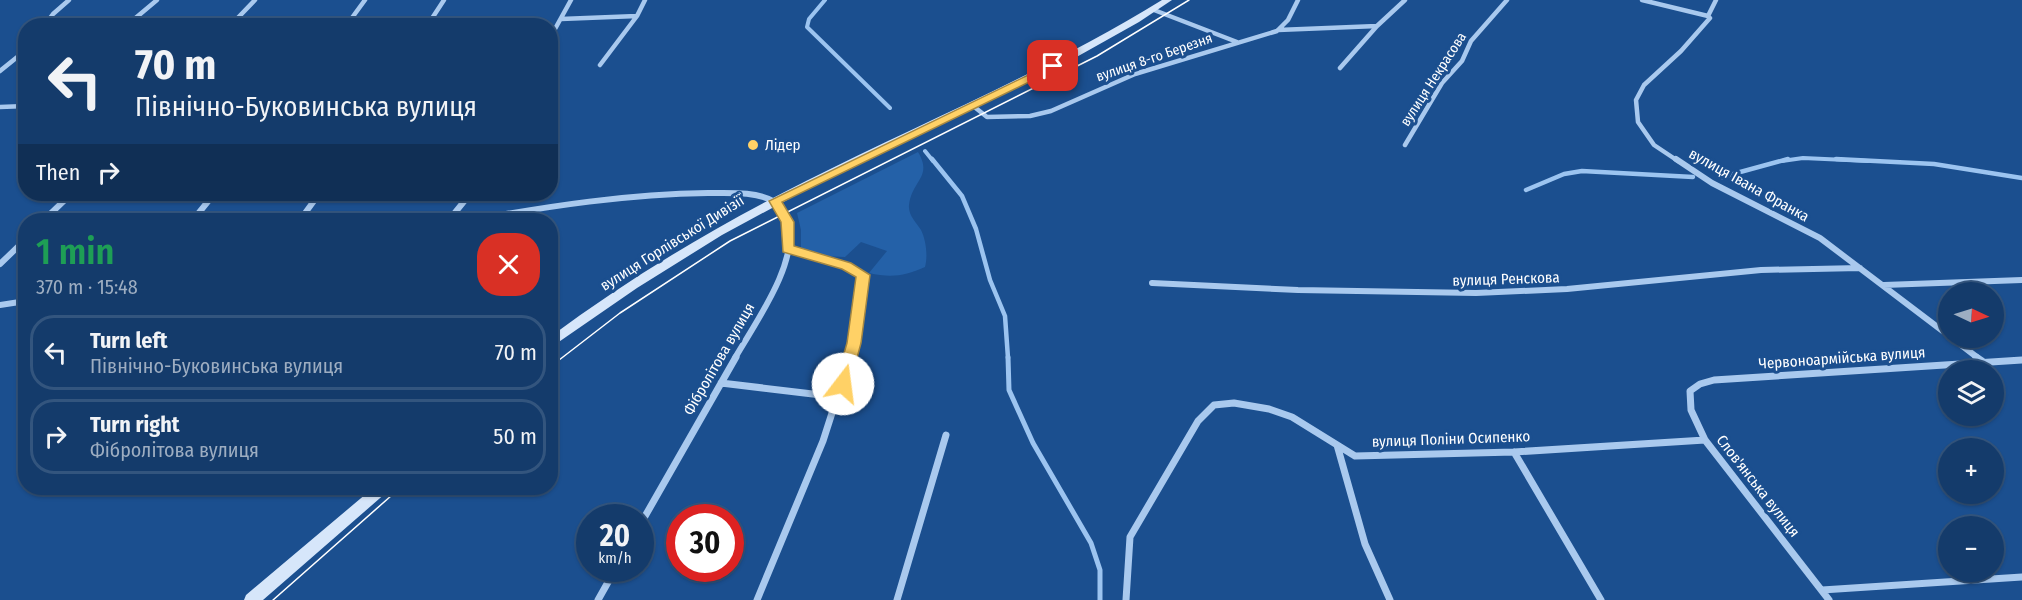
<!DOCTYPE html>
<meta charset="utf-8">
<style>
:root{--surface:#143b6b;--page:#214673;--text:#f1f3f6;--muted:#9dadc1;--line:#33557e}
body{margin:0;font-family:"Fira Sans Condensed",sans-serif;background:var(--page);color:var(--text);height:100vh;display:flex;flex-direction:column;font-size:22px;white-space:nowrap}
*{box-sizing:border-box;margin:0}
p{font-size:20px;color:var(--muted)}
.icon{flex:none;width:33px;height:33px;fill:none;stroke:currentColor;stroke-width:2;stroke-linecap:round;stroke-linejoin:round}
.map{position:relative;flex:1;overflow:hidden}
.sheet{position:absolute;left:18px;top:213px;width:540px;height:282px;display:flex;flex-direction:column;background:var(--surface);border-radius:24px;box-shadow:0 2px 4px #0004,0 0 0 2px var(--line)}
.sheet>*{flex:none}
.guide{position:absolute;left:18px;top:18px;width:540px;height:183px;border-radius:24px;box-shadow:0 2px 4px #0004,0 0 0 2px var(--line);background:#143b6b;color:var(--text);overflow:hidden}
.needle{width:39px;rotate:94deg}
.buttons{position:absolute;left:1938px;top:282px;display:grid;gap:12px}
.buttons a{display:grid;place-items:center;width:66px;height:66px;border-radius:50%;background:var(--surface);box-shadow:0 2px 4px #0004,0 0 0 2px var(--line);font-size:30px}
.speed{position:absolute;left:576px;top:504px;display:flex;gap:12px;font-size:30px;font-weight:700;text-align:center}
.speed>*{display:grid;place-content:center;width:78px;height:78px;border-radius:50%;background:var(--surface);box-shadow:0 2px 4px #0004,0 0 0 2px var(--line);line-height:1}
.speed small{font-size:15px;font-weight:400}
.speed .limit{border:9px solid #d22;background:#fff;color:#111}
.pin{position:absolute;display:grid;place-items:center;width:51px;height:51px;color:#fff;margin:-26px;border-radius:12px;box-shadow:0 3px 9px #0006}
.me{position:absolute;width:66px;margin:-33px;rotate:15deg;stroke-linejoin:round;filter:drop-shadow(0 0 4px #0008)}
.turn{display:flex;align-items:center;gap:21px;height:126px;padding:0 18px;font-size:27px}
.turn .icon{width:78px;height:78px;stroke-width:2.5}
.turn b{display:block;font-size:42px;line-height:51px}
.then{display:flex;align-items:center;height:57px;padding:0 18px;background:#0003;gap:12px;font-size:22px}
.round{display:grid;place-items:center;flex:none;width:63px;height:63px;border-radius:24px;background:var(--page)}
.headline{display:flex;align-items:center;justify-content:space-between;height:102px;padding:0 18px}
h1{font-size:36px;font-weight:600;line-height:45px;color:#1e9e55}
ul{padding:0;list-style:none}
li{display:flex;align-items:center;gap:18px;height:75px;margin:0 12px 9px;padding:0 6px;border:3px solid var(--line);border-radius:24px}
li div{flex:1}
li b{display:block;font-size:22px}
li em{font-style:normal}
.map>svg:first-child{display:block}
</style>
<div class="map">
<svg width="2022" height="600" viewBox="0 0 2022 600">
<rect width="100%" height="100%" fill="#1b4f8f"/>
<path fill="#2461a8" d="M 918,152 C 933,177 912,180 909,205 C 908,215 916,222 921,230 C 926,240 928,256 925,267 C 905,276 891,278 869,273 L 887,251 L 861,242 L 845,257 L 801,255 L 801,230 L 797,213 Z"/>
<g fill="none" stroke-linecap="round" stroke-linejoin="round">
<path stroke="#9cc4f0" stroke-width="4" d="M 825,0 L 809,19 L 807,27 L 890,108
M 925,151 L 933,161
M 1782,161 L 1803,158 L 1868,161"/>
<path stroke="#9cc4f0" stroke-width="4.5" d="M 932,159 L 962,196 L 976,229 L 990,280 L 1005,316 L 1008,358
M 1836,159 L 1934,164 L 2022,178
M 1722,177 L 1788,159
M 1526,190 L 1564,174 L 1582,171 L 1693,177"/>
<path stroke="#9cc4f0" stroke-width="5" d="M 1008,357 L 1009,390 L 1033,443 L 1091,543 L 1100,570 L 1100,600"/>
<path stroke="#a9c9ee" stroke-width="4.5" d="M 1642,0 L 1708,16
M 1154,10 L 1237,42
M 561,19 L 637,16
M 44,26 L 53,14 L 69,0
M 126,26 L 157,0
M 230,26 L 255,0
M 346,26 L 365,0
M 427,26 L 444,0
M 1278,30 L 1377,26
M 550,38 L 571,0
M 600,65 L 637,16 L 645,0
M 1340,68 L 1377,26 L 1405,0
M 0,71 L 26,50
M 972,105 L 987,117 L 1030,116 L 1051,111 L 1135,74 L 1277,31 L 1288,20 L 1298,0
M 0,107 L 26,106
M 1405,145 L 1442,83 L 1462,61 L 1471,41 L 1507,0
M 1678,161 L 1654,145 L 1638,122 L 1636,100 L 1644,85 L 1681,51 L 1710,18 L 1708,16 L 1716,0"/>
<path stroke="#a9c9ee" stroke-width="6" d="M 1676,159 L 1712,183 L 1820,238 L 1948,335
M 44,220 L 71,194
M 193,220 L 214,194
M 300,220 L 319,194
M 449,220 L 470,194
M 472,220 C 550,206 628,194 708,193 C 728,193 757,191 775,202 C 781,205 786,214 788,220 C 800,262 755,323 735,358
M 788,249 L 847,266 L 863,275 L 858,317 L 849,358
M 0,264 L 26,239
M 1152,283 L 1298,290 L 1476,293 L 1567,289 L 1761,270 L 1860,268
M 1884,285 L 2022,280
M 0,305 L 26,301
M 1952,338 L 1978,358"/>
<path stroke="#a9c9ee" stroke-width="7" d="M 1976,357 L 1982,361
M 721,383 L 838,397
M 1337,445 L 1365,544 L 1390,600
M 1514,452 L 1601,600
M 640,525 L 736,357
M 1822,590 L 2022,577
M 598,600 L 616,568
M 757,600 L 823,441 L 850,357
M 897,600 L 946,435
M 1126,600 L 1130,537 L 1198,421 L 1214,405 L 1234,403 L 1269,409 L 1292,417 L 1355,456 L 1514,452 L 1705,440
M 1829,600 L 1705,440 L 1691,410 L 1690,391 L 1700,384 L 1714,380 L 2022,360"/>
<path fill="#d6e6fa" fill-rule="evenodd" d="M 1162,0 L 1172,0 L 1139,22 L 1073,59 L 811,187 L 722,235 L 637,288 L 550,348 L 550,337 C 631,277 716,226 806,181 C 925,121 1049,70 1162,0 Z
M 373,488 L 389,488 L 387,492 L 263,600 L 244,600 L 246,595 Z"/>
<path stroke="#fff" stroke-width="1.5" d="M 550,367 L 620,313 L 730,241 L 1097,56 L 1189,0
M 273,600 L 400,488"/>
</g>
<path fill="#ffd166" stroke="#a68842" stroke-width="1.5" d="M 1053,63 L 1058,66 L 1056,69 L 782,202 L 794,222 L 794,246 L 851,263 L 870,275 L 861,343 L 850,384 L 848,388 L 837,388 L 835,384 L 847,343 L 856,277 L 842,269 L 783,252 L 781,222 L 769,201 Z"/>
<circle fill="#ffd166" stroke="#1b4f8f" stroke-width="2" cx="753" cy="145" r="6"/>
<g text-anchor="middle" stroke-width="6" stroke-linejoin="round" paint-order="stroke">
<g font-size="14" fill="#fff" stroke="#1b4f8f">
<text transform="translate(1154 57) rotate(-19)" y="5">вулиця 8-го Березня</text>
<text transform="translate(1433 79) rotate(-57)" y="5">вулиця Некрасова</text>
</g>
<g font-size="15" fill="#fff" stroke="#1b4f8f" text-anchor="start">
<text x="765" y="150">Лідер</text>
</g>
<g font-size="15" fill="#fff" stroke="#1b4f8f">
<text transform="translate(1749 185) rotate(29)" y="5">вулиця Івана Франка</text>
<text transform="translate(672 243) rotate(-32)" y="5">вулиця Горлівської Дивізії</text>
<text transform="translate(1506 279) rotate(-2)" y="5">вулиця Ренскова</text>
<text transform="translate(1842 358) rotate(-4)" y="5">Червоноармійська вулиця</text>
<text transform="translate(719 359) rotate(-60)" y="5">Фібролітова вулиця</text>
<text transform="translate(1451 439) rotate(-2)" y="5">вулиця Поліни Осипенко</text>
<text transform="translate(1758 486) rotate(52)" y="5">Слов'янська вулиця</text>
</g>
</g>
</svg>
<div class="buttons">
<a><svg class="needle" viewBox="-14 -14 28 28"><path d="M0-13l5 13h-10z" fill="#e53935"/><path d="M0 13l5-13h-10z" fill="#9dadc1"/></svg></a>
<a><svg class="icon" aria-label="layers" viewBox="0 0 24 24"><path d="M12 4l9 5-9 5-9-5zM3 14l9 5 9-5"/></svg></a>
<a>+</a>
<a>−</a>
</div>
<div class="speed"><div>20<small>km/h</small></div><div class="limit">30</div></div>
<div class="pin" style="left:1053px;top:66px;background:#d93025"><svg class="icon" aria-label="arrive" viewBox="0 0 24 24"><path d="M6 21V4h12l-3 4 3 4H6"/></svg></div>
<svg class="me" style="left:843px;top:384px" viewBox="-20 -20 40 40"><circle r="19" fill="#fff"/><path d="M0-13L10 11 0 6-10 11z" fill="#ffd166"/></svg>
<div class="guide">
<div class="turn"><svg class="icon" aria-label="left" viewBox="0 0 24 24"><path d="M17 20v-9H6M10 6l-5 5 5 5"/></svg><div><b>70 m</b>Північно-Буковинська вулиця</div></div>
<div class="then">Then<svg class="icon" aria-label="right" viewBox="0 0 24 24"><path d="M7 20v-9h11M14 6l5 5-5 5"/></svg></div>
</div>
<section class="sheet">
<div class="headline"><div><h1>1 min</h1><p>370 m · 15:48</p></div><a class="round" style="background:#d93025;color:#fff"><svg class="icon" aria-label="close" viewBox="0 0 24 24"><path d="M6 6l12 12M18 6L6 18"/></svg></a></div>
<ul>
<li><svg class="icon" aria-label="left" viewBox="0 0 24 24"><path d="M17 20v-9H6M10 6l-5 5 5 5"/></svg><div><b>Turn left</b><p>Північно-Буковинська вулиця</p></div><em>70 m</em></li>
<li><svg class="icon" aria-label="right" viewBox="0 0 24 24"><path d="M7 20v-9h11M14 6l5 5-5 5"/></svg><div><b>Turn right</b><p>Фібролітова вулиця</p></div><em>50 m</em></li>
</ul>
</section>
</div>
